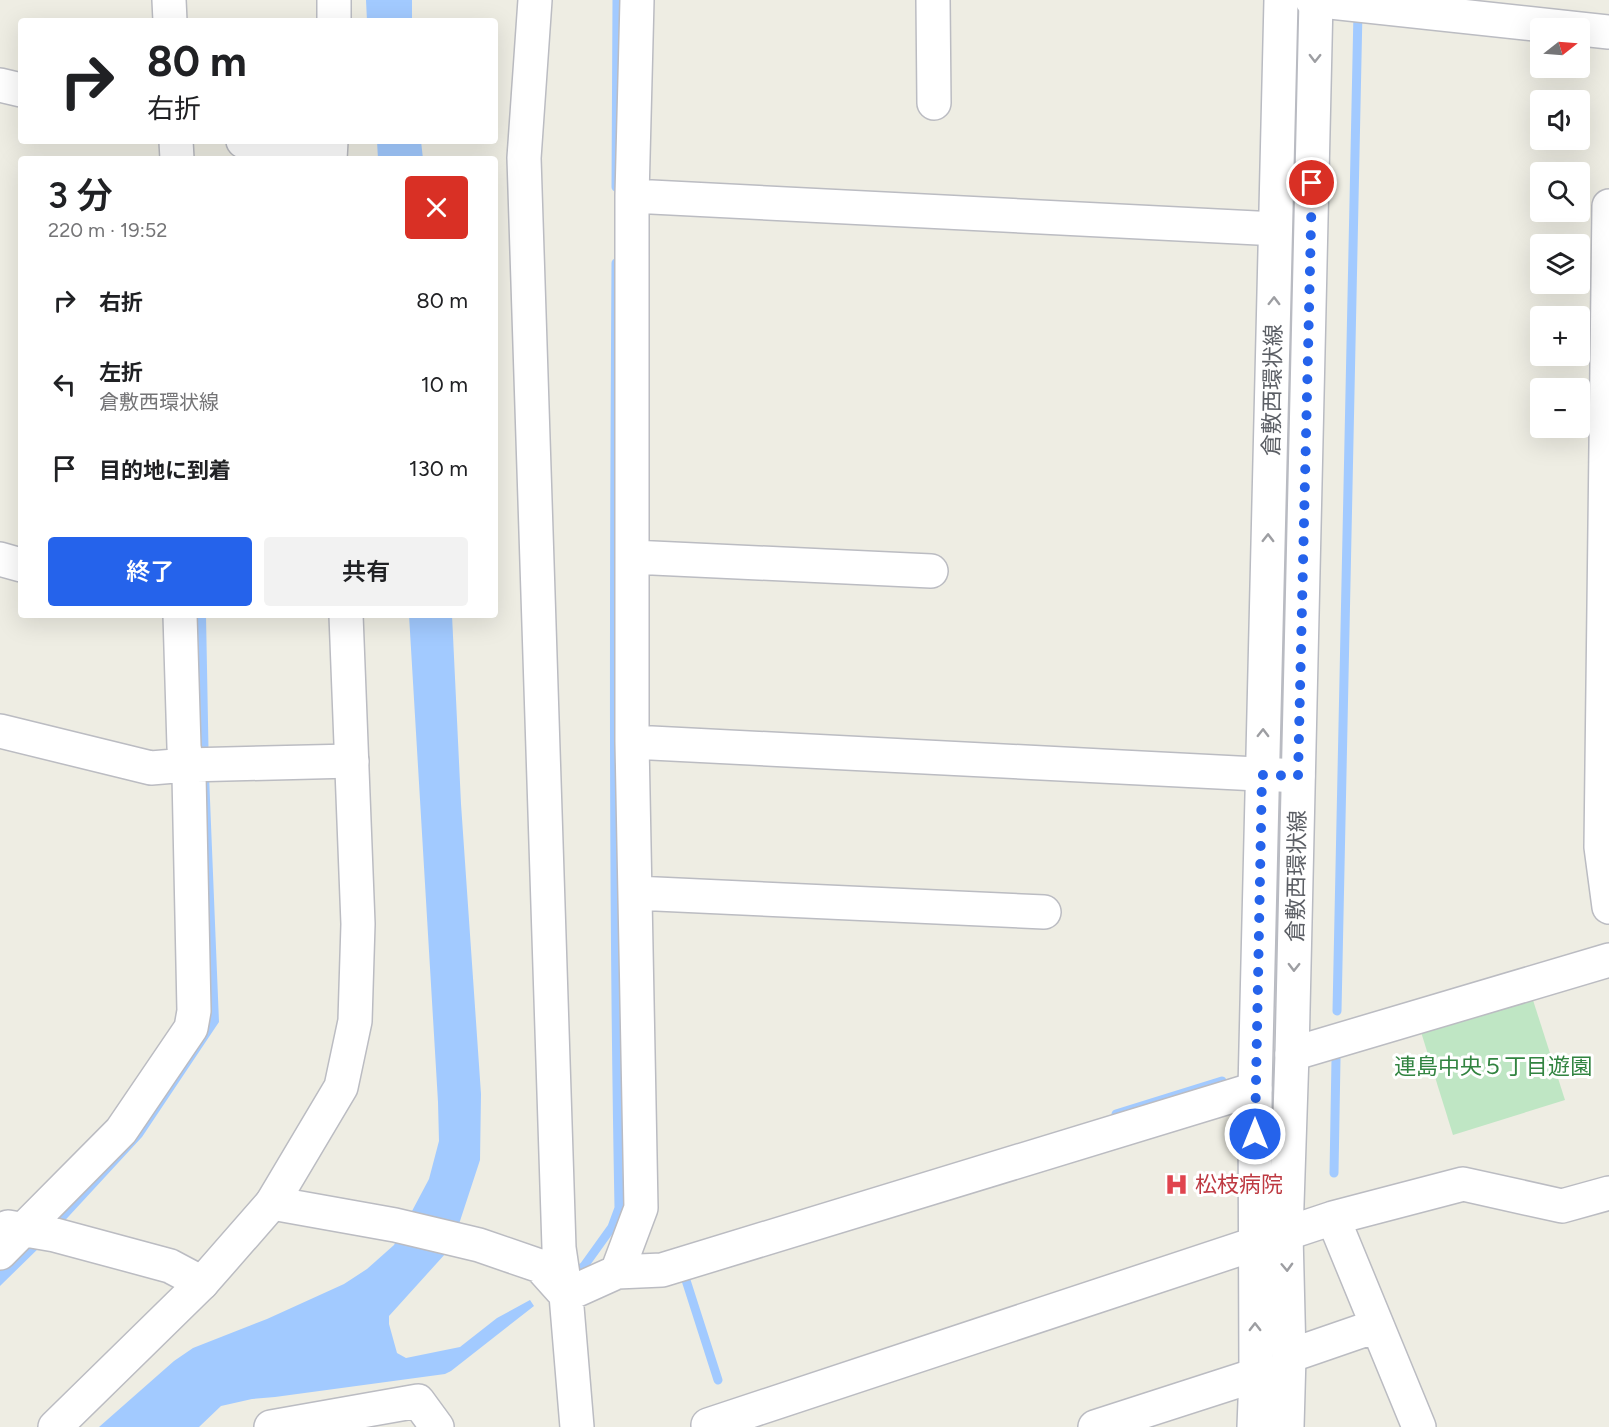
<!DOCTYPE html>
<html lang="ja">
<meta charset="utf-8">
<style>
:root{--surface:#fff;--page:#f2f2f2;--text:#202124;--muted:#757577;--accent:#2563eb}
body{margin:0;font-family:Figtree,"Noto Sans JP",sans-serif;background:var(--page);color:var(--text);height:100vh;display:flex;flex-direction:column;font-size:22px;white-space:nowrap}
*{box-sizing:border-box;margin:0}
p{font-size:20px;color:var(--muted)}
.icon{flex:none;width:33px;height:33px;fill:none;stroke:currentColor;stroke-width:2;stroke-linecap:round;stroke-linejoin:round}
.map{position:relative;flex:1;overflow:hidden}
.panel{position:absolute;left:18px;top:156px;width:480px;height:462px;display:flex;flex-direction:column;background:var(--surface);border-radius:6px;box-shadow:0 6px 24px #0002}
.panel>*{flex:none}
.hud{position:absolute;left:18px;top:18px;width:480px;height:126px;border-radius:6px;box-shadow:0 6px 24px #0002;background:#fff;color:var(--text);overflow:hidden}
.needle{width:39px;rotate:73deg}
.tools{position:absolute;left:1530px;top:18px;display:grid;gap:12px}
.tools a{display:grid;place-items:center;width:60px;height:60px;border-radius:6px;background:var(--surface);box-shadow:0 6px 24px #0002;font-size:30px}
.pin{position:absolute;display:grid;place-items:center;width:51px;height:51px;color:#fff;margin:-26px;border:3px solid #fff;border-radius:50%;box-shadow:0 2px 6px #0007}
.me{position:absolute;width:66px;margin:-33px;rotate:0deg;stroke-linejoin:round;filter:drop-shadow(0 0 4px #0008)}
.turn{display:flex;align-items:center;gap:21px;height:126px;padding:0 30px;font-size:27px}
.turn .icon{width:78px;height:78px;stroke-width:2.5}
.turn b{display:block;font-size:42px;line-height:51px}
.round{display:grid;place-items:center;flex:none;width:63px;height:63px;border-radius:6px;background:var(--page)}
.headline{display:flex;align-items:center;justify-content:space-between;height:102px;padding:0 30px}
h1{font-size:36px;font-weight:600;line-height:45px}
.primary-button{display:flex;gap:12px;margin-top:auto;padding:12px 30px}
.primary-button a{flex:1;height:69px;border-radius:6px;background:var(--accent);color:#fff;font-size:24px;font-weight:600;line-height:69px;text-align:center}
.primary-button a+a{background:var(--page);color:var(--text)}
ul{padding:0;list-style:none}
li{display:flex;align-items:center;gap:18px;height:84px;padding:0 30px}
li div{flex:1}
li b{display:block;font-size:22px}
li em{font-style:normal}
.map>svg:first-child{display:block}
</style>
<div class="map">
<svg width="1609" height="1427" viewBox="0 0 1609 1427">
<rect width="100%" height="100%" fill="#eeede3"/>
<path fill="#bfe6c4" d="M 1532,997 L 1565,1100 L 1453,1135 L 1421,1032 Z"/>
<path fill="#a2caff" d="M 366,0 L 412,0 L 412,21 L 367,21 Z
M 377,141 L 421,141 L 423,159 L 378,159 Z
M 191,615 L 206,615 L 209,775 L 219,1022 L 142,1137 L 45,1242 L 0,1286 L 0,1262 L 191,1043 Z
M 409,615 L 452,615 L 461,804 L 481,1094 L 480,1160 L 460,1221 L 446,1253 L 389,1316 L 389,1324 L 397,1353 L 406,1358 L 460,1347 L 497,1318 L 530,1300 L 534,1306 L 451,1371 L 445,1374 L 275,1397 L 252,1399 L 221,1406 L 199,1427 L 99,1427 L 174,1361 L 193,1348 L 267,1319 L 344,1284 L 367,1269 L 394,1245 L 429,1179 L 439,1141 L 438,1102 Z"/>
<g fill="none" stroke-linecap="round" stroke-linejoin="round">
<path stroke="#a2caff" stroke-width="9" d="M 616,187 L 617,0
M 1337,1011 L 1358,11
M 1116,1114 L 1222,1081
M 1334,1173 L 1336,1059
M 580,1269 L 584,1266 L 612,1227 L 619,1208 C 613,893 614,578 616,263
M 684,1274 L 718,1380"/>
<defs>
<path id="minor" d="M 169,0 L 170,21
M 535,0 L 524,158 L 559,1248 L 566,1295 L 577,1427
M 933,0 L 934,103
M 1312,0 L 1609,32
M 0,85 L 21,90
M 176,141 L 177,159
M 243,141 L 312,159
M 632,196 L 1275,229
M 1609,206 L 1601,847 L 1609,907
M 632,557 L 931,571
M 0,559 L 21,565
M 0,731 L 151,768 L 187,765 L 352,761
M 632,742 L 1298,776
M 635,893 L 1044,912
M 1292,1054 L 1609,960
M 272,1203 L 395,1225 L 479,1245 L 540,1266 L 566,1295 L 617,1272 L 662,1270 L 1255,1089
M 1333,1218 L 1419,1427
M 8,1227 L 55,1235 L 170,1266 L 202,1283
M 0,1253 L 121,1131 L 191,1028 L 194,1011 L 189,775 L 184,747 L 180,615
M 617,1272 L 641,1208 L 632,742 L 632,196 L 637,0
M 1289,1356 L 1376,1326
M 708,1425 L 1333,1218 L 1463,1184 L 1562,1206 L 1609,1193
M 271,1427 L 418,1401 L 437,1427
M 1095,1427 L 1256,1375"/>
<path id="tertiary" d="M 334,21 L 334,0
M 330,159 L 331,141
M 55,1427 L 202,1283 L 272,1203 L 341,1087 L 355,1021 L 358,924 L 346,615"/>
<path id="secondary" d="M 1254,1427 L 1256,1375 L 1255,1089 L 1281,0
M 1287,1427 L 1289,1356 L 1286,1234 L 1292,1054 L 1316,0"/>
</defs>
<use href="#minor" stroke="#bbbcc2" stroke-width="36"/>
<use href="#tertiary" stroke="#bbbcc2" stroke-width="36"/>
<use href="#secondary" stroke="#b9bbc2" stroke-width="36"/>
<use href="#minor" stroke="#fff" stroke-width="33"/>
<use href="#tertiary" stroke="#fff" stroke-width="33"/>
<use href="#secondary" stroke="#fff" stroke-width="33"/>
</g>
<defs><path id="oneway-chevron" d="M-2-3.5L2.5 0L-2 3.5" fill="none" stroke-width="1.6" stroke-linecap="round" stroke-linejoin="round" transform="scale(1.5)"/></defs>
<g stroke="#9d9ea2">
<use href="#oneway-chevron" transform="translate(1315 58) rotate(91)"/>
<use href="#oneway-chevron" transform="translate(1274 301) rotate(-89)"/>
<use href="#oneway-chevron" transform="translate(1268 538) rotate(-89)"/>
<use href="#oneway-chevron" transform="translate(1263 733) rotate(-89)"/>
<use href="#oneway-chevron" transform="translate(1294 967) rotate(91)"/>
<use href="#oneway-chevron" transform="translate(1287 1267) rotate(88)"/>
<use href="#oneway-chevron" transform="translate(1255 1327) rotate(-90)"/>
</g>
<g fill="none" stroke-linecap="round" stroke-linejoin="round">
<path stroke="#2563eb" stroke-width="10" stroke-dasharray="0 18" d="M 1255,1134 L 1262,775 L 1298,776 L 1312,183"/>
</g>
<defs>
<symbol id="hospital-bare" viewBox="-9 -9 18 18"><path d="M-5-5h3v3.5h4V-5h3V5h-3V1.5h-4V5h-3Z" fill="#e0444e" stroke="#fff" stroke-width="2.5" paint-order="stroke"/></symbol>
</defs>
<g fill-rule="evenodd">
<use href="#hospital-bare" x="1160" y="1168" width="33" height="33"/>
</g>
<g text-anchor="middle" stroke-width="6" stroke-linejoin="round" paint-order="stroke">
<g font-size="22" fill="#5b5e64" stroke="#fff">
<text transform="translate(1272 390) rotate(-89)" y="8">倉敷西環状線</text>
<text transform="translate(1296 876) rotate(-89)" y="8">倉敷西環状線</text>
</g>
<g font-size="22" fill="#328441" stroke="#fff">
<text x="1493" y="1074">連島中央５丁目遊園</text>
</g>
<g font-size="22" fill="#be3a42" stroke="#fff" text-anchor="start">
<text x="1195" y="1192">松枝病院</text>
</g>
</g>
</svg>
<div class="tools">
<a><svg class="needle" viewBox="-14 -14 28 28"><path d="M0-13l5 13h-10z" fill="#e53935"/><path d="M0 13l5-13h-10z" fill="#757577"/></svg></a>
<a><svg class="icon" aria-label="sound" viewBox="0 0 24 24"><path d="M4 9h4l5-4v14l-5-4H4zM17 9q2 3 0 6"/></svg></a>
<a><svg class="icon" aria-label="search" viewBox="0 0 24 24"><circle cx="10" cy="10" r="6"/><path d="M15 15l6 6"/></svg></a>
<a><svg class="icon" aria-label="layers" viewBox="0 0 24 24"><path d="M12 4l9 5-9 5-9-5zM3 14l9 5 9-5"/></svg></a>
<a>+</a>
<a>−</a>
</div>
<div class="pin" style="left:1312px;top:183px;background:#d93025"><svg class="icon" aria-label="arrive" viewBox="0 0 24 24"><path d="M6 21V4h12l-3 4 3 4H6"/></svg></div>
<svg class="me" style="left:1255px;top:1134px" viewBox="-20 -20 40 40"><circle r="17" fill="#2563eb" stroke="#fff" stroke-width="3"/><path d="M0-11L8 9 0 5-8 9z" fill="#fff"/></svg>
<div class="hud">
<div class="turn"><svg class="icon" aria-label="right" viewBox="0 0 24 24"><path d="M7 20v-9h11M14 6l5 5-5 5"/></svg><div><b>80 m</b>右折</div></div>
</div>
<section class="panel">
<div class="headline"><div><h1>3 分</h1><p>220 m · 19:52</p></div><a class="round" style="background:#d93025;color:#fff"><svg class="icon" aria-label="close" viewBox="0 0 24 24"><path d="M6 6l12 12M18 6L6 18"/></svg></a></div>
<ul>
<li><svg class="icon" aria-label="right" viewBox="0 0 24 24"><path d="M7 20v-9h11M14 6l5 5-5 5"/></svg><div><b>右折</b></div><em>80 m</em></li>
<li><svg class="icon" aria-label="left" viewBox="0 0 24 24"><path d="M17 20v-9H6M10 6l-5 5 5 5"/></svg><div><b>左折</b><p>倉敷西環状線</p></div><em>10 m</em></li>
<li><svg class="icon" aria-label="arrive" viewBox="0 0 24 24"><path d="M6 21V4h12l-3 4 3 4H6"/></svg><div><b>目的地に到着</b></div><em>130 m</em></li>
</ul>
<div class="primary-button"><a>終了</a><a>共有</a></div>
</section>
</div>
